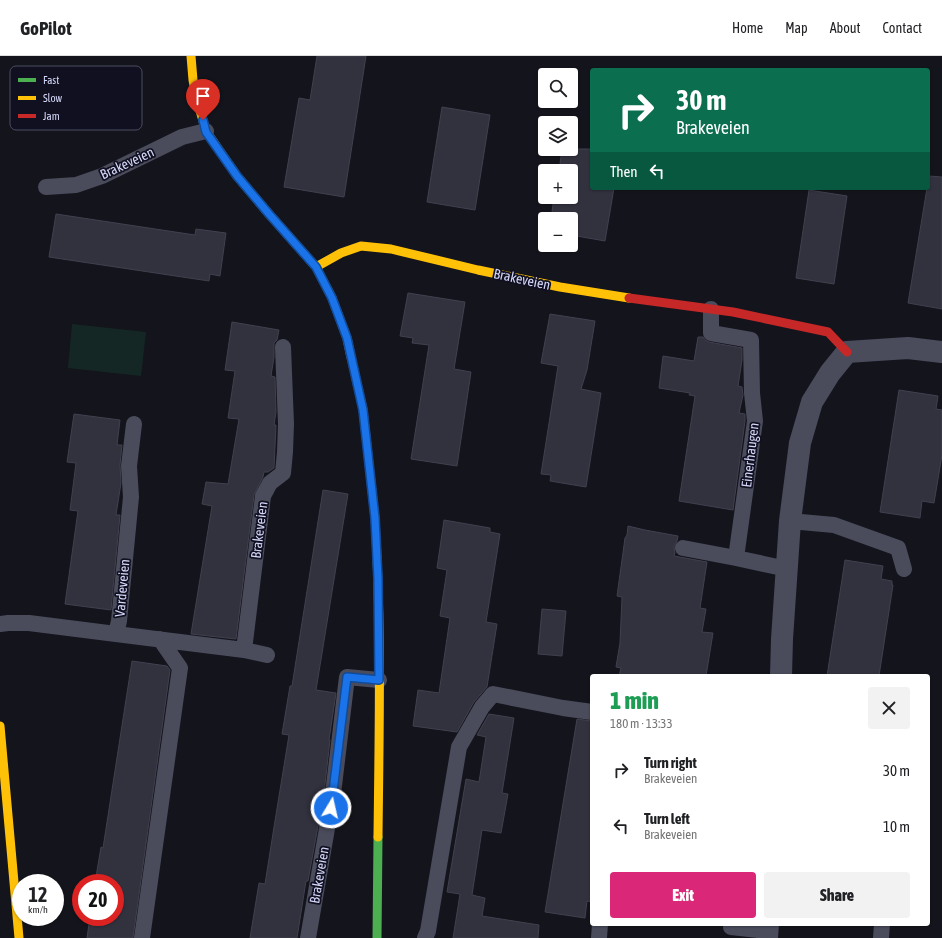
<!DOCTYPE html>
<meta charset="utf-8">
<style>
:root{--surface:#fff;--page:#f2f2f2;--text:#202124;--muted:#757577;--line:#e0e0e0;--accent:#db2777}
body{margin:0;font-family:"Asap Condensed",sans-serif;background:var(--page);color:var(--text);height:100vh;display:flex;flex-direction:column;font-size:15px;white-space:nowrap}
*{box-sizing:border-box;margin:0}
p{font-size:13px;color:var(--muted)}
.icon{flex:none;width:22px;height:22px;fill:none;stroke:currentColor;stroke-width:2;stroke-linecap:round;stroke-linejoin:round}
.map{position:relative;flex:1;overflow:hidden}
.panel{position:absolute;left:590px;top:618px;width:340px;height:252px;display:flex;flex-direction:column;background:var(--surface);border-radius:4px;box-shadow:0 1px 3px #0004}
.panel>*{flex:none}
.top-card{position:absolute;left:590px;top:12px;width:340px;height:122px;border-radius:4px;box-shadow:0 1px 3px #0004;background:#0b6e4f;color:#fff;overflow:hidden}
.buttons{position:absolute;left:538px;top:12px;display:grid;gap:8px}
.buttons a{display:grid;place-items:center;width:40px;height:40px;border-radius:4px;background:var(--surface);box-shadow:0 1px 3px #0004;font-size:20px}
.speed{position:absolute;left:12px;top:818px;display:flex;gap:8px;font-size:20px;font-weight:700;text-align:center}
.speed>*{display:grid;place-content:center;width:52px;height:52px;border-radius:50%;background:var(--surface);box-shadow:0 1px 3px #0004;line-height:1}
.speed small{font-size:10px;font-weight:400}
.speed .limit{border:6px solid #d22;background:#fff;color:#111}
.pin{position:absolute;display:grid;place-items:center;width:34px;height:34px;color:#fff;margin:-41px -17px;border-radius:50% 50% 50% 0;rotate:-45deg;box-shadow:0 0 4px #0007}
.pin .icon{rotate:45deg}
.me{position:absolute;width:44px;margin:-22px;rotate:9deg;stroke-linejoin:round;filter:drop-shadow(0 0 3px #0008)}
.turn{display:flex;align-items:center;gap:14px;height:84px;padding:0 20px;font-size:18px}
.turn .icon{width:52px;height:52px;stroke-width:2.5}
.turn b{display:block;font-size:28px;line-height:34px}
.then{display:flex;align-items:center;height:38px;padding:0 20px;background:#0003;gap:8px;font-size:15px}
.round{display:grid;place-items:center;flex:none;width:42px;height:42px;border-radius:4px;background:var(--page)}
.head{display:flex;align-items:center;justify-content:space-between;height:68px;padding:0 20px}
h1{font-size:24px;font-weight:800;line-height:30px;color:#1e9e55}
.cta{display:flex;gap:8px;margin-top:auto;padding:8px 20px}
.cta a{flex:1;height:46px;border-radius:4px;background:var(--accent);color:#fff;font-size:16px;font-weight:800;line-height:46px;text-align:center}
.cta a+a{background:var(--page);color:var(--text)}
ul{padding:0;list-style:none}
li{display:flex;align-items:center;gap:12px;height:56px;padding:0 20px}
li div{flex:1}
li b{display:block;font-size:15px}
li em{font-style:normal}
header{display:flex;align-items:center;gap:24px;box-sizing:border-box;height:56px;padding:0 20px;background:var(--surface);border-bottom:1px solid var(--line)}
header strong{font-size:19px}
nav{display:flex;gap:22px;margin-inline-start:auto;font-size:14px}
.map>svg:first-child{display:block}
</style>
<header>
<strong>GoPilot</strong>
<nav><a>Home</a><a>Map</a><a>About</a><a>Contact</a></nav>
</header>
<div class="map">
<svg width="942" height="882" viewBox="0 0 942 882">
<rect width="100%" height="100%" fill="#14141c"/>
<path fill="#142724" d="M 72,268 L 146,276 L 141,320 L 68,312 Z"/>
<path fill="#32323f" stroke="#40404f" d="M 317,0 L 366,0 L 344,141 L 284,131 L 299,42 L 310,44 Z
M 442,51 L 490,59 L 475,154 L 427,146 Z
M 562,93 L 592,93 L 592,132 L 614,132 L 605,185 L 571,179 L 571,163 L 551,163 L 554,141 L 571,141 L 571,115 L 559,115 Z
M 929,120 L 942,121 L 942,253 L 908,247 Z
M 809,134 L 847,140 L 834,228 L 796,222 Z
M 56,158 L 195,179 L 196,173 L 226,177 L 220,220 L 210,218 L 209,225 L 49,201 Z
M 408,237 L 465,246 L 454,313 L 471,316 L 457,410 L 411,403 L 429,289 L 412,287 L 413,282 L 400,280 Z
M 550,258 L 595,265 L 587,314 L 581,333 L 601,337 L 586,431 L 550,425 L 551,419 L 541,418 L 558,310 L 541,307 Z
M 232,266 L 279,274 L 277,284 L 274,287 L 274,301 L 271,320 L 275,321 L 276,356 L 274,369 L 276,369 L 274,412 L 268,416 L 264,416 L 263,421 L 254,439 L 236,583 L 191,578 L 212,450 L 202,448 L 206,426 L 228,428 L 239,363 L 228,362 L 235,315 L 225,314 Z
M 698,281 L 703,281 L 705,284 L 709,286 L 742,292 L 742,304 L 738,330 L 742,331 L 743,339 L 739,357 L 745,358 L 745,365 L 733,454 L 679,445 L 695,340 L 689,339 L 690,337 L 659,332 L 663,300 L 694,305 Z
M 899,334 L 938,340 L 936,353 L 942,354 L 942,399 L 934,447 L 922,445 L 920,462 L 880,456 Z
M 74,358 L 120,364 L 117,389 L 122,389 L 120,409 L 121,427 L 116,459 L 120,459 L 111,554 L 65,548 L 78,455 L 70,454 L 76,407 L 67,406 Z
M 323,434 L 348,438 L 316,634 L 336,637 L 329,684 L 330,684 L 324,737 L 308,825 L 306,825 L 297,882 L 250,882 L 259,827 L 265,828 L 274,771 L 289,679 L 282,678 L 290,630 L 292,630 Z
M 444,464 L 490,472 L 490,476 L 500,478 L 486,566 L 497,568 L 487,631 L 474,646 L 457,676 L 413,670 L 418,634 L 439,637 L 450,562 L 440,560 L 447,514 L 437,512 Z
M 628,470 L 645,474 L 678,480 L 677,485 L 674,491 L 675,497 L 674,500 L 707,506 L 700,552 L 706,553 L 702,576 L 713,577 L 706,620 L 619,620 L 621,612 L 616,611 L 620,587 L 622,541 L 617,540 L 625,482 L 627,479 Z
M 845,504 L 883,510 L 881,523 L 892,525 L 892,529 L 893,529 L 879,620 L 827,620 Z
M 542,553 L 566,555 L 562,600 L 538,598 Z
M 132,605 L 167,610 L 170,614 L 133,882 L 87,882 L 90,861 L 115,861 L 115,827 L 95,827 L 101,791 L 103,792 Z
M 489,658 L 514,662 L 502,737 L 508,738 L 501,777 L 482,774 L 472,839 L 485,842 L 482,860 L 539,869 L 538,882 L 453,882 L 460,838 L 447,836 L 466,723 L 479,726 L 486,681 L 477,679 Z
M 577,663 L 592,665 L 592,846 L 587,845 L 585,862 L 545,856 Z"/>
<g fill="none" stroke-linecap="round" stroke-linejoin="round">
<path stroke="#4a4c5c" stroke-width="16" d="M 46,131 L 76,129 L 102,120 L 182,81 L 206,75
M 711,253 L 711,277 L 751,284 L 752,337 L 755,365 L 736,502 L 787,513
M 790,465 L 834,469 L 898,492 L 904,513
M 683,492 L 736,502
M 0,568 L 8,567 L 29,567 L 116,578 L 119,565 L 131,441 L 129,410 L 134,368
M 116,578 L 244,594 L 267,599
M 244,594 L 263,440 L 270,427 L 283,417 L 285,396 L 286,368 L 283,291
M 731,871 L 767,875
M 142,882 L 180,612 L 160,583
M 308,882 L 333,738 L 347,621 L 379,624
M 425,882 L 428,875 L 459,691 L 482,651 L 493,638 L 563,652 L 592,656
M 599,882 L 600,868
M 881,882 L 882,868"/>
<path stroke="#4a4c5c" stroke-width="22" d="M 781,620 L 782,583 L 790,465 L 800,387 L 812,346 L 830,317 L 847,296 L 908,292 L 942,296
M 767,882 L 768,868"/>
<path stroke="#4caf50" stroke-width="9" d="M 377,882 L 378,781"/>
<path stroke="#ffc107" stroke-width="9" d="M 191,0 L 193,24 L 196,41 L 206,75 L 237,120 L 269,158 L 316,211 L 332,242 L 347,282 L 351,301
M 316,211 L 341,197 L 361,190 L 391,193 L 478,214 L 560,231 L 629,242
M 377,501 C 381,594 379,688 378,781
M 0,670 L 19,882"/>
<path stroke="#c62828" stroke-width="9" d="M 629,242 L 733,256 L 828,276 L 847,296
M 351,301 L 363,353 L 375,462 L 377,501"/>
</g>
<g fill="none" stroke-linecap="round" stroke-linejoin="round">
<defs>
<path id="route" d="M 203,64 L 206,76 L 237,120 L 269,158 L 316,211 L 332,242 L 347,282 L 363,354 L 375,462 L 378,523 L 379,624 L 347,621 L 331,752"/>
</defs>
<use href="#route" stroke="#114b97" stroke-width="10"/>
<use href="#route" stroke="#1a73e8" stroke-width="7"/>
</g>
<g text-anchor="middle" stroke-width="3.5" stroke-linejoin="round" paint-order="stroke">
<g font-size="14" fill="#d5d7f9" stroke="#101020">
<text transform="translate(127 107) rotate(-25)" y="5">Brakeveien</text>
<text transform="translate(522 223) rotate(12)" y="5">Brakeveien</text>
<text transform="translate(750 399) rotate(-83)" y="5">Einerhaugen</text>
<text transform="translate(259 474) rotate(-83)" y="5">Brakeveien</text>
<text transform="translate(122 532) rotate(-85)" y="5">Vardeveien</text>
<text transform="translate(319 819) rotate(-80)" y="5">Brakeveien</text>
</g>
</g>
<rect x="10" y="10" width="132" height="64" rx="6" fill="#101020" stroke="#4b4c61" stroke-width="1"/>
<rect x="18" y="22" width="18" height="4" fill="#4caf50"/>
<rect x="18" y="40" width="18" height="4" fill="#ffc107"/>
<rect x="18" y="58" width="18" height="4" fill="#c62828"/>
<g font-size="11" fill="#d5d7f9">
<text x="43" y="28">Fast</text>
<text x="43" y="46">Slow</text>
<text x="43" y="64">Jam</text>
</g>
</svg>
<div class="buttons">
<a><svg class="icon" aria-label="search" viewBox="0 0 24 24"><circle cx="10" cy="10" r="6"/><path d="M15 15l6 6"/></svg></a>
<a><svg class="icon" aria-label="layers" viewBox="0 0 24 24"><path d="M12 4l9 5-9 5-9-5zM3 14l9 5 9-5"/></svg></a>
<a>+</a>
<a>−</a>
</div>
<div class="speed"><div>12<small>km/h</small></div><div class="limit">20</div></div>
<div class="pin" style="left:203px;top:64px;background:#d93025"><svg class="icon" aria-label="arrive" viewBox="0 0 24 24"><path d="M6 21V4h12l-3 4 3 4H6"/></svg></div>
<svg class="me" style="left:331px;top:752px" viewBox="-20 -20 40 40"><circle r="17" fill="#1a73e8" stroke="#fff" stroke-width="3"/><path d="M0-11L8 9 0 5-8 9z" fill="#fff"/></svg>
<div class="top-card">
<div class="turn"><svg class="icon" aria-label="right" viewBox="0 0 24 24"><path d="M7 20v-9h11M14 6l5 5-5 5"/></svg><div><b>30 m</b>Brakeveien</div></div>
<div class="then">Then<svg class="icon" aria-label="left" viewBox="0 0 24 24"><path d="M17 20v-9H6M10 6l-5 5 5 5"/></svg></div>
</div>
<section class="panel">
<div class="head"><div><h1>1 min</h1><p>180 m · 13:33</p></div><a class="round"><svg class="icon" aria-label="close" viewBox="0 0 24 24"><path d="M6 6l12 12M18 6L6 18"/></svg></a></div>
<ul>
<li><svg class="icon" aria-label="right" viewBox="0 0 24 24"><path d="M7 20v-9h11M14 6l5 5-5 5"/></svg><div><b>Turn right</b><p>Brakeveien</p></div><em>30 m</em></li>
<li><svg class="icon" aria-label="left" viewBox="0 0 24 24"><path d="M17 20v-9H6M10 6l-5 5 5 5"/></svg><div><b>Turn left</b><p>Brakeveien</p></div><em>10 m</em></li>
</ul>
<div class="cta"><a>Exit</a><a>Share</a></div>
</section>
</div>
